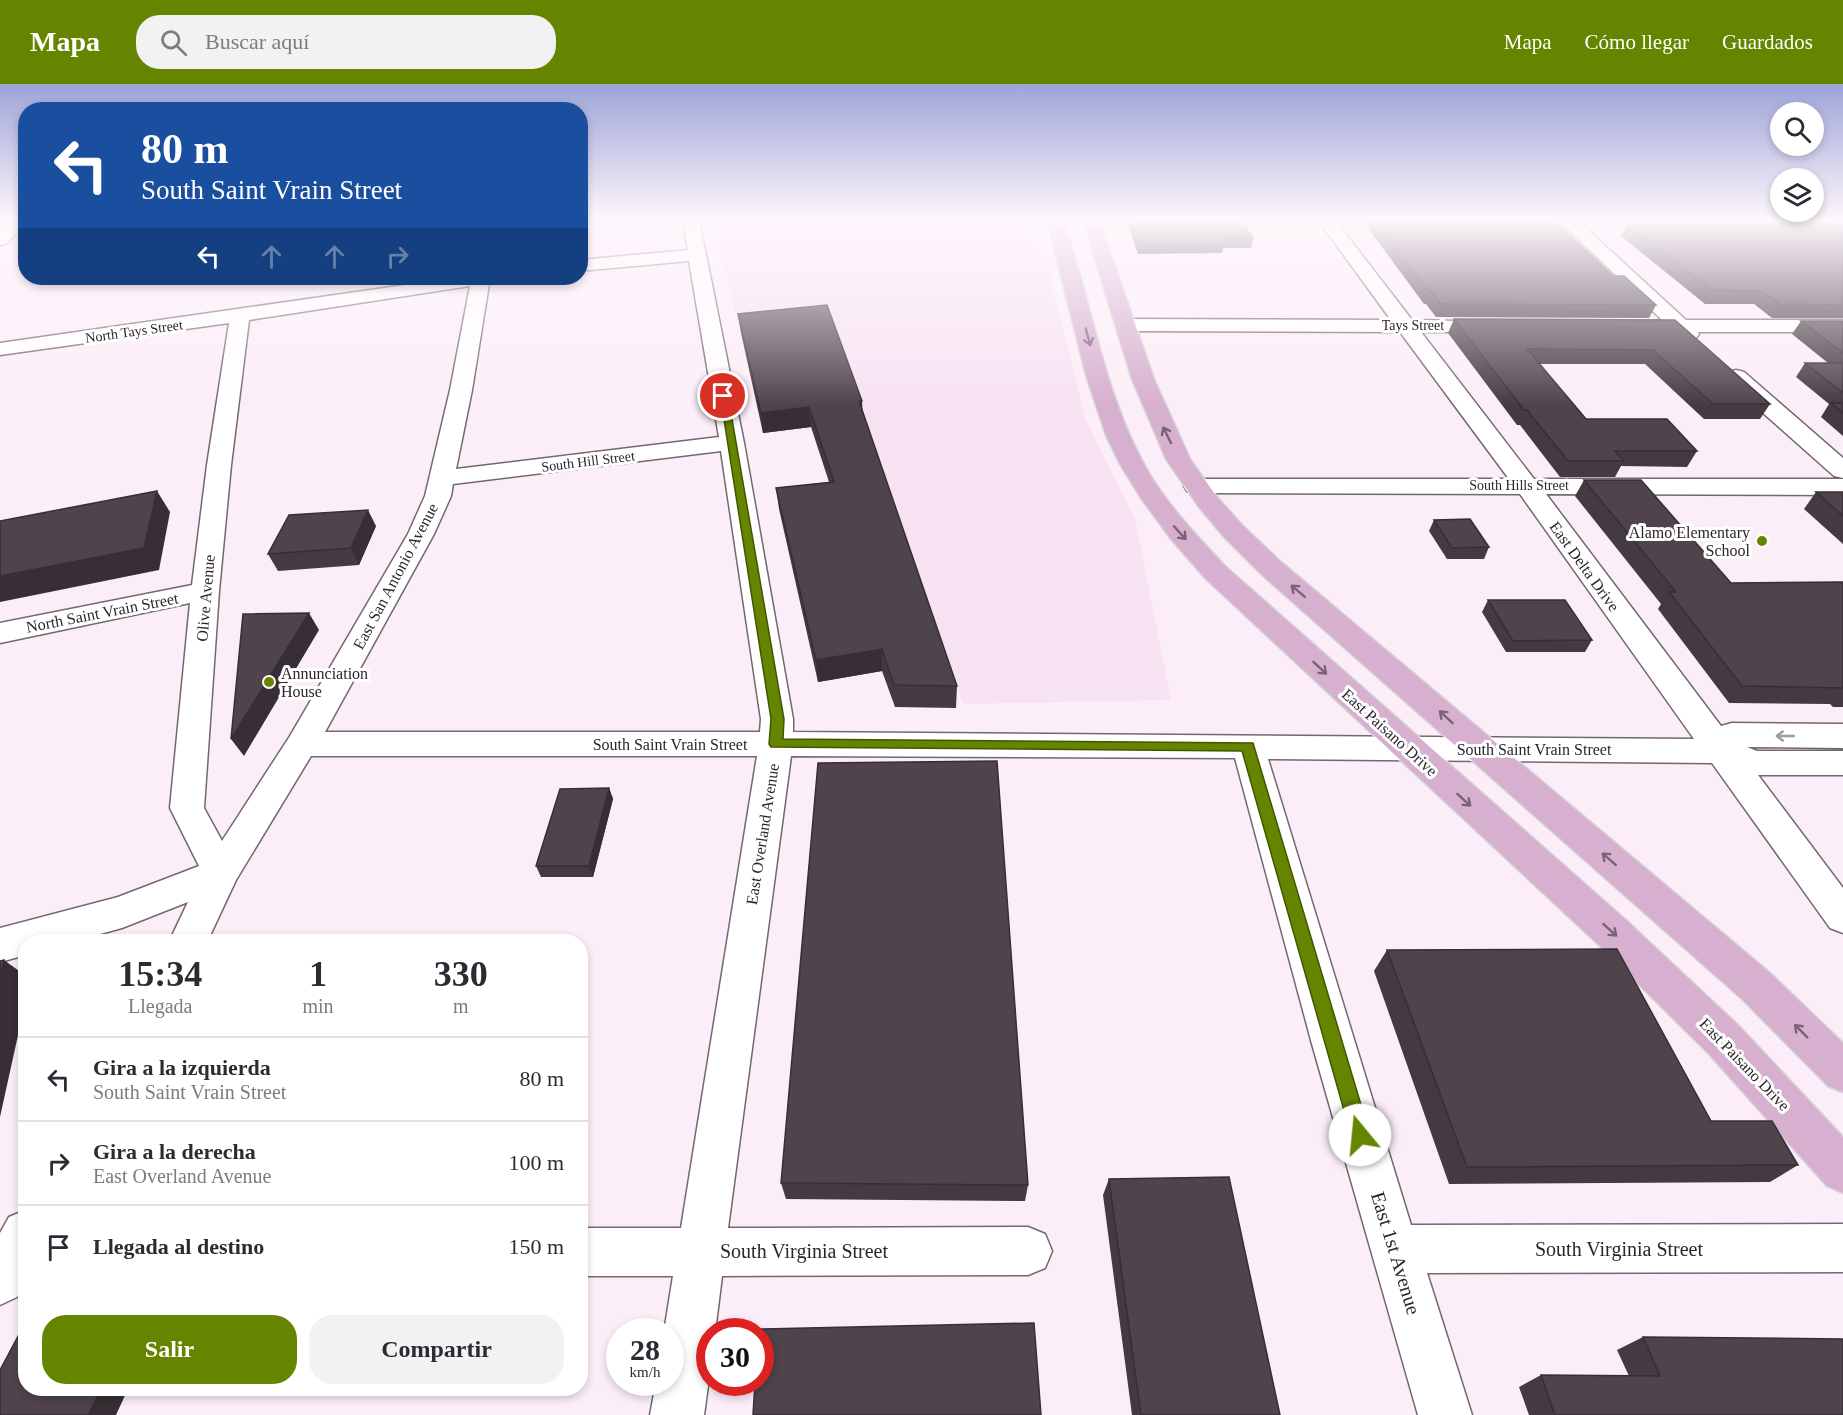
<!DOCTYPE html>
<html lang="es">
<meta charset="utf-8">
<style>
:root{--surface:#fff;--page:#f2f2f3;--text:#2b2b33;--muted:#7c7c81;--line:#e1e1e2;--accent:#658500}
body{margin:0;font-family:Georgia,serif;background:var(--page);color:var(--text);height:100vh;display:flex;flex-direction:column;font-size:22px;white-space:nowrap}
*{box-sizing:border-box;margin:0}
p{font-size:20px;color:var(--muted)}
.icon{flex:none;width:33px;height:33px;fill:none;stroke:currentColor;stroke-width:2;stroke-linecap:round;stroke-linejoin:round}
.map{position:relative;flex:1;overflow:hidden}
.side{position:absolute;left:18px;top:850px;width:570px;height:462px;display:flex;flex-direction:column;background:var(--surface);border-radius:24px;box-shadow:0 3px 9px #0003}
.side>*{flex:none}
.banner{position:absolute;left:18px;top:18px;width:570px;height:183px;border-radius:24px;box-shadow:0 3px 9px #0003;background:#1a4fa0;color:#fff;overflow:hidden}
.fabs{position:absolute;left:1770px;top:18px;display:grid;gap:12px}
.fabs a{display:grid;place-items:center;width:54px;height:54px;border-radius:50%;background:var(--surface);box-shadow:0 3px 9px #0003;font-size:30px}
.speed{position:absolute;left:606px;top:1234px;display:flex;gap:12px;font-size:30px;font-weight:700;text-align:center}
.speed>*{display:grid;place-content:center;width:78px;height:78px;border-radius:50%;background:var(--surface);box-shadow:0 3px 9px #0003;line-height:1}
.speed small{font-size:15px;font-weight:400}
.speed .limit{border:9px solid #d22;background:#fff;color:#111}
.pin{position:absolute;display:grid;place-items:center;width:51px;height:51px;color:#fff;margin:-26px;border:3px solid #fff;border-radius:50%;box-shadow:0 2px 6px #0007}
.me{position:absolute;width:66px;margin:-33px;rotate:343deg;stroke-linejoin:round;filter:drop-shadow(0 0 4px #0008)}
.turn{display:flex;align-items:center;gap:21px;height:126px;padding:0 24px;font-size:27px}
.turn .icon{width:78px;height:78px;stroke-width:2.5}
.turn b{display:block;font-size:42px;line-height:51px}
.lanes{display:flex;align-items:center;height:57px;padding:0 24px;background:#0003;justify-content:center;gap:30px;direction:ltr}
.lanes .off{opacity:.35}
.eta{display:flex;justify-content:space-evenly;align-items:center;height:102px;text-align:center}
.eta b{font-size:36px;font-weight:700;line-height:42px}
.button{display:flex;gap:12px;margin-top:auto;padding:12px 24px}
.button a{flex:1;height:69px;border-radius:24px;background:var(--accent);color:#fff;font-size:24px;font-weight:700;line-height:69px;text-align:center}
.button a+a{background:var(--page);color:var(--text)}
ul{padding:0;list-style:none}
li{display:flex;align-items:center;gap:18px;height:84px;padding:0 24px;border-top:2px solid var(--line)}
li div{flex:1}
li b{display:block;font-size:22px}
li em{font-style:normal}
header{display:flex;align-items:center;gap:36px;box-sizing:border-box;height:84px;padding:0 30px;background:var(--accent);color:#fff}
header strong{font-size:28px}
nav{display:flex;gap:33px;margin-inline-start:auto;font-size:21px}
.search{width:420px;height:54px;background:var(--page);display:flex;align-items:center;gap:15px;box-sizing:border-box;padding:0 21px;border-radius:24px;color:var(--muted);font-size:22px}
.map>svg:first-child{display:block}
</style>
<header>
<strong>Mapa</strong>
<div class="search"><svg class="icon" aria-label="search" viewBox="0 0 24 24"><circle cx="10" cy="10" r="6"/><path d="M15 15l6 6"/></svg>Buscar aquí</div>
<nav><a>Mapa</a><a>Cómo llegar</a><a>Guardados</a></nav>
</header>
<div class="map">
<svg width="1843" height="1331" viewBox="0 0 1843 1331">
<rect width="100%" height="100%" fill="#fceef8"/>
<path fill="#f7e2f2" d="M 714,136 L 1016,136 L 1046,174 L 1085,334 L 1135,435 L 1171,616 L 963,620 L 829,228 L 736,236 Z"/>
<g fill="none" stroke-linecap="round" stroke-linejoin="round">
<defs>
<path id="minor" d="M 11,136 L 26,136 L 26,141 L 6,160 L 0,161 L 0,146 Z
M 683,136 L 699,136 L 744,359 L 793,635 L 793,648 L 1694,655 L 1520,410 L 1196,409 L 1187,407 L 1184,402 L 1187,397 L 1196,395 L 1509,395 L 1400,248 L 1127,247 L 1120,245 L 1117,241 L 1120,237 L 1127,235 L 1391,236 L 1318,136 L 1335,136 L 1412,236 L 1504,238 L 1507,242 L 1504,246 L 1497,248 L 1421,248 L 1534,395 L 1843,395 L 1843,411 L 1546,410 L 1721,642 L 1732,639 L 1843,640 L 1843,664 L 1747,663 L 1757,667 L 1843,667 L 1843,691 L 1758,691 L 1843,804 L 1843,849 L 1830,844 L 1712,679 L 1268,675 L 1411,1141 L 1843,1140 L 1843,1188 L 1427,1189 L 1472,1331 L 1418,1331 L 1312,960 L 1235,674 L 791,672 L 728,1144 L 1028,1143 L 1045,1150 L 1052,1167 L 1045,1184 L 1028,1191 L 722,1192 L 715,1248 L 710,1248 L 710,1287 L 704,1331 L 650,1331 L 656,1299 L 670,1299 L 670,1248 L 664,1248 L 673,1192 L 580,1192 L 580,1144 L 681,1144 L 757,672 L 311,672 L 236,796 L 207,858 L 169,858 L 188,818 L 122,844 L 71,858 L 26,858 L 26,871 L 0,878 L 0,844 L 118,813 L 199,782 L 170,724 L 190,519 L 0,559 L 0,539 L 192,501 L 207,381 L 229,239 L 0,271 L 0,259 L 454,194 L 490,194 L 472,306 L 456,385 L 719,353 L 689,177 L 580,187 L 580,176 L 688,166 ZM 470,202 L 450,306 L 425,412 L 408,450 L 290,652 L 222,757 L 204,724 L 219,507 L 231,381 L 249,236 ZM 721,367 L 761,635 L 760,648 L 325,648 L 434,450 L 451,412 L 453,400 Z
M 1559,136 L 1577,136 L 1686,236 L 1843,236 L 1843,248 L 1698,248 L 1699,250 L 1696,254 C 1687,257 1682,255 1675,248 L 1632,246 L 1629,242 L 1632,238 L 1662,236 Z
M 1736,286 L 1744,288 L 1843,374 L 1843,394 L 1834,392 L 1728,298 L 1725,293 L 1728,288 Z
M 26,1126 L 26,1199 L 17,1213 L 0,1221 L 0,1149 L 9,1133 Z"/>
<path id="major" d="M 1047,136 L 1063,136 C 1093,222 1104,316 1152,394 C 1172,426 1199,454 1225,482 L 1627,837 L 1739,942 L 1843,1053 L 1843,1109 L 1827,1102 L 1709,970 L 1599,861 L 1205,494 L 1171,455 L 1141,414 L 1120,380 L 1106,351 L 1086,291 Z
M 1083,136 L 1099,136 L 1154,295 L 1190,375 L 1217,413 L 1242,441 L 1281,478 L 1770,889 L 1843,959 L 1843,1008 L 1828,1002 L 1742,915 L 1261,490 L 1224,453 L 1199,423 L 1166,375 L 1132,295 Z"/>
</defs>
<use href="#minor" stroke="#736770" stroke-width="3"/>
<use href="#major" stroke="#d5d4d4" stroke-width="3"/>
<use href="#minor" fill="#fff" fill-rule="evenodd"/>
<use href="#major" fill="#d7afcf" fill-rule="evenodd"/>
</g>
<path fill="#443a41" d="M 1130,136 L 1253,155 L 1251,164 L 1223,164 L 1222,169 L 1138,170 L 1129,144 Z
M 1362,136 L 1550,136 L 1613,192 L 1656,221 L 1649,234 L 1436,233 L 1426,220 L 1424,220 Z
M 1627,140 L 1843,140 L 1843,234 L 1772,234 L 1754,220 L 1705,220 L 1621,152 Z
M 738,230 L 862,317 L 862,328 L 957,602 L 956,624 L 895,623 L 882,587 L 818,598 L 779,425 L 776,404 L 829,398 L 811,343 L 763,349 L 741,249 Z
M 1454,235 L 1675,236 L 1770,320 L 1760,335 L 1704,335 L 1645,280 L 1539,280 L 1586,335 L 1697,367 L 1687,383 L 1621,382 L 1615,393 L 1560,393 L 1520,341 L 1517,341 L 1448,249 Z
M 1801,237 L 1843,237 L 1843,352 L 1821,333 L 1829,320 L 1796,293 L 1805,279 L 1828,279 L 1792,250 Z
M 1584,396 L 1731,499 L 1843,498 L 1843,623 L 1833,623 L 1830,620 L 1729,619 L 1658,525 L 1661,520 L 1575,412 Z
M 1816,408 L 1843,408 L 1843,460 L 1804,425 Z
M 1434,436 L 1489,463 L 1484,475 L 1447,475 L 1429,447 Z
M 376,442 L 359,481 L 278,487 L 268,470 Z
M 1488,516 L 1592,556 L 1585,568 L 1506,568 L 1482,528 Z
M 609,704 L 613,715 L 593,793 L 541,793 L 536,782 Z
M 1387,866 L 1711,1037 L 1798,1081 L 1770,1098 L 1449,1100 L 1374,887 Z
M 1109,1095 L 1280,1331 L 1132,1331 L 1103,1111 Z
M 781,1099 L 1028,1101 L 1025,1117 L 786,1115 Z
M 1643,1253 L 1843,1331 L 1529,1331 L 1519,1303 L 1541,1291 L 1629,1292 L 1617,1266 Z"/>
<path fill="#372f35" d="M 859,317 L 862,317 L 863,337 Z
M 809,323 L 811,343 L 763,349 L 761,329 Z
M 157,407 L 170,428 L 159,486 L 0,518 L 0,492 Z
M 368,426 L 376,442 L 359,481 L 351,464 Z
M 309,529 L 319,546 L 244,672 L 231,655 Z
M 882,565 L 882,587 L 818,598 L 816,576 Z
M 609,704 L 613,715 L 593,793 L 589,782 Z
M 4,876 L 26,892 L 26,915 L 0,1033 L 0,894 Z
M 101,1305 L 128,1305 L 116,1331 L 88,1331 Z"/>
<path fill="#4f434c" stroke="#372f35" stroke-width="1.5" d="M 1130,136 L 1242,136 L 1253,155 L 1221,155 L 1224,161 L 1139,161 Z
M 1374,136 L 1550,136 L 1555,140 L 1558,140 L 1613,192 L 1624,192 L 1656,221 L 1441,220 L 1431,207 L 1428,207 Z
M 1627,140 L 1843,140 L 1843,221 L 1780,220 L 1762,207 L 1712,206 Z
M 827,221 L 862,317 L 859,317 L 957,602 L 894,601 L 882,565 L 816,576 L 776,404 L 834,398 L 809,323 L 761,329 L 738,230 Z
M 1454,235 L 1675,236 L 1770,320 L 1713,320 L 1653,266 L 1527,265 L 1586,335 L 1667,335 L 1697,367 L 1615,367 L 1624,377 L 1568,377 L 1527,326 L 1524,326 Z
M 1801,237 L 1843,237 L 1843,269 Z
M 1805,279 L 1843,279 L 1843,309 Z
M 1831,319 L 1843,319 L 1843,329 Z
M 1584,396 L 1641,396 L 1731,499 L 1843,498 L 1843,604 L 1742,602 L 1669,508 L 1676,508 Z
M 157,407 L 144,464 L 0,492 L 0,437 Z
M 1816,408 L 1843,408 L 1843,432 Z
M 368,426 L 351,464 L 268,470 L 289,431 Z
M 1470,435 L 1489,463 L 1452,464 L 1434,436 Z
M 1488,516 L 1565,516 L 1592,556 L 1513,557 Z
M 309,529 L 231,655 L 243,530 Z
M 997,677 L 1028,1101 L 781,1099 L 818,679 Z
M 609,704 L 589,782 L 536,782 L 560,705 Z
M 1617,865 L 1711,1037 L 1772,1037 L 1798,1081 L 1467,1083 L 1387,866 Z
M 4,876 L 0,894 L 0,877 Z
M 1229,1093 L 1280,1331 L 1141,1331 L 1109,1095 Z
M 1034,1239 L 1041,1331 L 753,1331 L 755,1299 L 760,1299 L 760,1245 Z
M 23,1243 L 26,1243 L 26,1305 L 101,1305 L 88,1331 L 0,1331 L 0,1286 Z
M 1643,1253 L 1843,1255 L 1843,1331 L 1555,1331 L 1541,1291 L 1660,1292 Z"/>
<defs><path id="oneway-shaft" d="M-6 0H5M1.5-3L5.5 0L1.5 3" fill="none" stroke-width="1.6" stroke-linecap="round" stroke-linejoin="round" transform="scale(1.5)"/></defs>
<g stroke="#786474">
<use href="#oneway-shaft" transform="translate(1088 253) rotate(75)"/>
<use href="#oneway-shaft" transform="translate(1167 351) rotate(-116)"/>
<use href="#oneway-shaft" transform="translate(1180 449) rotate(48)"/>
<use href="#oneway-shaft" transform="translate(1298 507) rotate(-139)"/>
<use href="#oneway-shaft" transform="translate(1320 584) rotate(43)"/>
<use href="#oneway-shaft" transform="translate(1446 633) rotate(-138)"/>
<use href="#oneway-shaft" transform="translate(1464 716) rotate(42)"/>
<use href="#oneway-shaft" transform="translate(1609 775) rotate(-139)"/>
<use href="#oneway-shaft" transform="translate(1610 846) rotate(42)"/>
<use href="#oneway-shaft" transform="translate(1801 947) rotate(-135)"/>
</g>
<use stroke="#a09d9f" href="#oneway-shaft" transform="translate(1785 652) rotate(180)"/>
<linearGradient id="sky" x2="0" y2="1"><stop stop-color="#9ca3d7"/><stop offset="0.42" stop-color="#fef7fc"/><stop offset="1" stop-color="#fef7fc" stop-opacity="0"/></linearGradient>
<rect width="1843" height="322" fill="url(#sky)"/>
<path fill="#658500" stroke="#425600" stroke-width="1.5" d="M 720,310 L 728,312 L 784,635 L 783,655 L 1253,659 L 1370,1051 L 1367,1058 L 1360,1060 L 1354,1058 L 1351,1051 L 1242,667 L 771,663 L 769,660 L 771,635 Z"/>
<g fill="#658500" stroke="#fff" stroke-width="2">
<circle cx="1762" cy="457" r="6"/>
<circle cx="269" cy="598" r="6"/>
</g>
<g text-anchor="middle" stroke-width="6" stroke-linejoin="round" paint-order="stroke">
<g font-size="14" fill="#2b262a" stroke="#fff">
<text x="1413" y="246">Tays Street</text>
<text transform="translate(134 247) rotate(-8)" y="5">North Tays Street</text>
<text transform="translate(588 377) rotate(-7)" y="5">South Hill Street</text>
<text x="1519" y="406">South Hills Street</text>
</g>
<g font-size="16" fill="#2b262a" stroke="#fff" text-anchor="end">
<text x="1750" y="454">Alamo Elementary<tspan x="1750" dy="18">School</tspan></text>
<text x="281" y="595" text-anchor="start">Annunciation<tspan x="281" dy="18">House</tspan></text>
</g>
<g font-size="16" fill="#2b262a" stroke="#fff">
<text transform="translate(1585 482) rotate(54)" y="6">East Delta Drive</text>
<text transform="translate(395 492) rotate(-62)" y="6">East San Antonio Avenue</text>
<text transform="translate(205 514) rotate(-85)" y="6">Olive Avenue</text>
<text transform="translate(102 528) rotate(-11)" y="6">North Saint Vrain Street</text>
<text transform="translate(1390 648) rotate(42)" y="6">East Paisano Drive</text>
<text x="670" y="666">South Saint Vrain Street</text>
<text x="1534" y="671">South Saint Vrain Street</text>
<text transform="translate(762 750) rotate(-81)" y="6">East Overland Avenue</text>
<text transform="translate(1745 980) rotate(46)" y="6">East Paisano Drive</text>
</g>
<g font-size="20" fill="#2b262a" stroke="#fff">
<text x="1619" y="1172">South Virginia Street</text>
<text x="804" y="1174">South Virginia Street</text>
<text transform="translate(1396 1169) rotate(73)" y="7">East 1st Avenue</text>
</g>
</g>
</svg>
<div class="fabs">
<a><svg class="icon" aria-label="search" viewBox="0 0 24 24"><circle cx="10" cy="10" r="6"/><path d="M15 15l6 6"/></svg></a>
<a><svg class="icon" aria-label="layers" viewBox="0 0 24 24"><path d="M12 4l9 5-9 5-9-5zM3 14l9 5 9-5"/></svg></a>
</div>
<div class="speed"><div>28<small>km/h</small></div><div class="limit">30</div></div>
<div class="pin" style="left:723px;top:312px;background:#d93025"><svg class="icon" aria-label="arrive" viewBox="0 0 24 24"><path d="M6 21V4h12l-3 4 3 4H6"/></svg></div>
<svg class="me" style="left:1360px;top:1051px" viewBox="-20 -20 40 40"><circle r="19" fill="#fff"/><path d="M0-13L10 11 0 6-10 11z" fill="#658500"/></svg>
<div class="banner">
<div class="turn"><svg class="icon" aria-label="left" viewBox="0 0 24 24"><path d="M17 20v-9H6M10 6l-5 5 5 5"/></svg><div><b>80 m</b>South Saint Vrain Street</div></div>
<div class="lanes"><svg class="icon" aria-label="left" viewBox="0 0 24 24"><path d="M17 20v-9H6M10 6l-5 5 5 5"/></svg><svg class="icon off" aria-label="ahead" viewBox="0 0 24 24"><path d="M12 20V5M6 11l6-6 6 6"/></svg><svg class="icon off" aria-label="ahead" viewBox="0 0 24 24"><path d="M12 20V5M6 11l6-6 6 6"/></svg><svg class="icon off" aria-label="right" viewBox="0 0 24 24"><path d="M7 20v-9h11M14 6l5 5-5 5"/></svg></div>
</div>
<section class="side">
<div class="eta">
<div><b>15:34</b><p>Llegada</p></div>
<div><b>1</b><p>min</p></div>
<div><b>330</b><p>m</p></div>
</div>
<ul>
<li><svg class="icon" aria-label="left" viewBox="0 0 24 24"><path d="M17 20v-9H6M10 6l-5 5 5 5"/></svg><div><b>Gira a la izquierda</b><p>South Saint Vrain Street</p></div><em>80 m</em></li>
<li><svg class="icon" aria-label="right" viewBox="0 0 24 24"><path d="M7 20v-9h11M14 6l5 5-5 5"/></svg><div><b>Gira a la derecha</b><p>East Overland Avenue</p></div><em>100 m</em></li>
<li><svg class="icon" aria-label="arrive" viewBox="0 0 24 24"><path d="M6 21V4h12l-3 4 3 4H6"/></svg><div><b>Llegada al destino</b></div><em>150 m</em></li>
</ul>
<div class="button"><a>Salir</a><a>Compartir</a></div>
</section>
</div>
